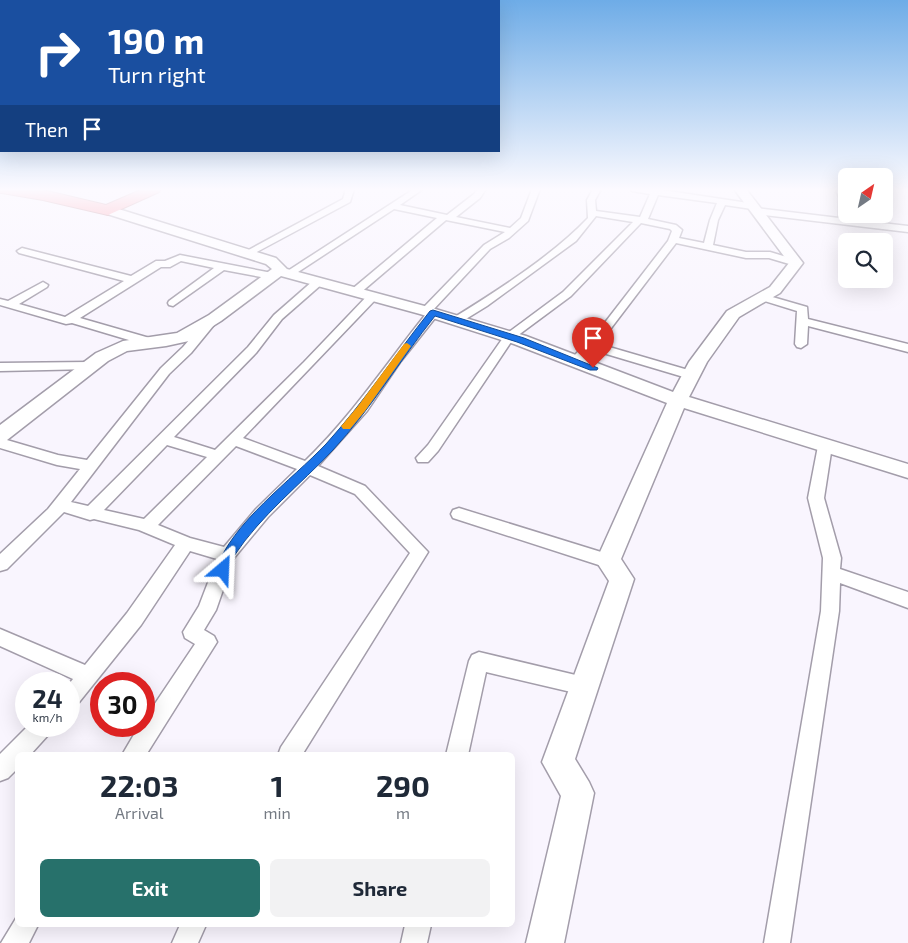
<!DOCTYPE html>
<style>
:root{--surface:#fff;--page:#f2f2f3;--text:#1f2937;--muted:#747a83;--accent:#27716b}
body{margin:0;font-family:"Exo 2",sans-serif;background:var(--page);color:var(--text);height:100vh;display:flex;flex-direction:column;font-size:19px;white-space:nowrap}
*{box-sizing:border-box;margin:0}
p{font-size:16px;color:var(--muted)}
.icon{flex:none;width:28px;height:28px;fill:none;stroke:currentColor;stroke-width:2;stroke-linecap:round;stroke-linejoin:round}
.map{position:relative;flex:1;overflow:hidden}
.sheet{position:absolute;left:15px;top:752px;width:500px;height:175px;display:flex;flex-direction:column;background:var(--surface);border-radius:8px;box-shadow:0 5px 20px #0002}
.sheet>*{flex:none}
.guide{position:absolute;left:0px;top:0px;width:500px;height:152px;box-shadow:0 5px 20px #0002;background:#1a4fa0;color:#fff;overflow:hidden}
.needle{width:32px;rotate:34deg}
.tools{position:absolute;left:838px;top:168px;display:grid;gap:10px}
.tools a{display:grid;place-items:center;width:55px;height:55px;border-radius:8px;background:var(--surface);box-shadow:0 5px 20px #0002;font-size:25px}
.speed{position:absolute;left:15px;top:672px;display:flex;gap:10px;font-size:25px;font-weight:700;text-align:center}
.speed>*{display:grid;place-content:center;width:65px;height:65px;border-radius:50%;background:var(--surface);box-shadow:0 5px 20px #0002;line-height:1}
.speed small{font-size:12px;font-weight:400}
.speed .limit{border:8px solid #d22;background:#fff;color:#111}
.pin{position:absolute;display:grid;place-items:center;width:42px;height:42px;color:#fff;margin:-51px -21px;border-radius:50% 50% 50% 0;rotate:-45deg;box-shadow:0 0 5px #0007}
.pin .icon{rotate:45deg}
.me{position:absolute;width:55px;margin:-28px;rotate:26deg;stroke-linejoin:round;filter:drop-shadow(0 0 4px #0008)}
.turn{display:flex;align-items:center;gap:18px;height:105px;padding:0 25px;font-size:22px}
.turn .icon{width:65px;height:65px;stroke-width:2.5}
.turn b{display:block;font-size:35px;line-height:42px}
.then{display:flex;align-items:center;height:48px;padding:0 25px;background:#0003;gap:10px;font-size:19px}
.eta{display:flex;justify-content:space-evenly;align-items:center;height:85px;text-align:center}
.eta b{font-size:30px;font-weight:700;line-height:35px}
.action{display:flex;gap:10px;margin-top:auto;padding:10px 25px}
.action a{flex:1;height:58px;border-radius:8px;background:var(--accent);color:#fff;font-size:20px;font-weight:700;line-height:58px;text-align:center}
.action a+a{background:var(--page);color:var(--text)}
.map>svg:first-child{display:block}
</style>
<div class="map">
<svg width="908" height="943" viewBox="0 0 908 943">
<rect width="100%" height="100%" fill="#f9f5fe"/>
<g fill="none" stroke-linecap="round" stroke-linejoin="round">
<defs>
<path id="street" d="M 346,189 L 354,189 L 350,202 L 251,255 L 248,256 L 243,253 L 343,199 Z
M 414,189 L 423,189 L 400,205 L 447,215 L 474,194 L 478,189 L 486,189 L 480,198 L 456,217 L 510,228 L 521,218 L 532,189 L 540,189 L 528,221 L 509,238 L 490,249 L 433,310 L 439,313 L 401,361 L 367,411 L 318,466 L 365,486 L 428,552 L 302,755 L 278,755 L 281,747 L 410,553 L 355,494 L 310,475 L 268,517 L 234,558 L 216,610 L 204,630 L 214,636 L 217,642 L 146,755 L 122,755 L 139,726 L 144,726 L 144,720 L 195,644 L 185,638 L 183,632 L 199,606 L 217,559 L 190,551 L 141,625 L 76,706 L 69,709 L 69,684 L 73,679 L 0,646 L 0,629 L 85,665 L 127,613 L 175,545 L 139,530 L 94,519 L 90,520 L 64,512 L 7,569 L 0,571 L 0,554 L 48,509 L 80,469 L 57,465 L 0,448 L 0,438 L 58,455 L 87,460 L 161,368 L 183,347 L 210,316 L 218,316 L 220,318 L 218,320 L 191,353 L 169,374 L 71,502 L 88,506 L 248,347 L 274,315 L 314,280 L 318,279 L 323,282 L 322,284 L 282,319 L 256,353 L 174,437 L 215,450 L 304,362 L 369,294 L 377,294 L 378,296 L 377,298 L 243,438 L 305,461 C 351,417 386,364 426,314 L 422,313 L 420,311 L 422,309 L 484,245 L 505,232 L 446,220 L 359,294 L 351,294 L 350,292 L 351,290 L 437,218 L 394,209 L 292,276 L 288,277 L 283,274 ZM 167,445 L 207,457 L 144,519 L 104,510 ZM 236,446 L 297,469 L 256,509 L 224,547 L 190,538 L 158,525 Z
M 593,189 L 601,189 L 595,200 L 596,211 L 640,217 L 650,194 L 632,191 L 631,189 L 655,189 L 755,204 L 756,206 L 752,209 L 725,205 L 718,220 L 713,245 L 746,252 L 770,252 L 800,261 L 801,263 L 796,266 L 769,258 L 746,258 L 676,243 L 599,344 L 695,372 L 697,375 L 695,378 L 687,378 L 593,350 L 580,364 L 572,364 L 570,361 L 572,358 L 600,329 L 668,241 L 672,231 L 670,229 L 641,223 L 571,296 L 513,339 L 438,451 L 428,462 L 418,462 L 416,458 L 428,445 L 505,335 L 563,292 L 633,222 L 596,216 L 576,241 L 487,306 L 461,322 L 453,322 L 451,320 L 453,318 C 497,291 553,255 588,218 L 587,200 ZM 658,195 L 717,203 L 710,220 L 704,243 L 679,238 L 682,230 L 676,225 L 648,219 Z
M 836,189 L 844,189 L 847,219 L 908,226 L 908,232 L 756,214 L 752,211 L 756,208 L 839,218 L 839,198 Z
M 22,248 L 131,276 L 156,261 L 165,261 L 180,255 L 272,273 L 277,276 L 272,279 L 224,270 L 173,306 L 169,305 L 168,303 L 169,301 L 214,268 L 181,261 L 170,267 L 161,267 L 80,318 L 153,339 L 155,342 L 153,345 L 149,346 L 72,323 L 66,324 L 0,305 L 0,299 L 8,301 L 43,282 L 48,285 L 47,287 L 19,304 L 65,317 L 124,281 L 19,253 L 17,251 Z
M 762,294 L 807,307 L 808,319 L 908,344 L 908,352 L 808,326 L 807,344 L 801,348 L 797,347 L 795,344 L 797,311 L 758,299 L 757,297 Z
M 89,362 L 95,366 L 93,369 L 0,371 L 0,363 Z
M 825,441 L 830,443 L 832,446 L 824,498 L 841,558 L 840,569 L 908,592 L 908,608 L 840,583 L 839,611 L 790,943 L 764,943 L 821,611 L 823,558 L 808,498 L 818,446 L 820,443 Z
M 459,508 L 614,556 L 617,561 L 614,566 L 608,568 L 453,518 L 451,514 L 453,510 Z
M 479,652 L 584,677 L 591,679 L 594,686 L 591,693 L 584,695 L 486,672 L 468,755 L 446,755 L 469,661 L 472,655 Z
M 28,726 L 53,726 L 50,733 L 30,755 L 18,755 L 18,768 L 8,778 L 0,781 L 0,754 Z
M 18,915 L 18,925 L 38,925 L 29,943 L 1,943 Z
M 180,925 L 206,925 L 198,943 L 172,943 Z
M 405,925 L 431,925 L 427,943 L 401,943 Z"/>
<path id="secondary" d="M 734,189 L 746,189 L 803,263 L 780,293 L 739,317 L 707,362 L 689,397 L 908,464 L 908,478 L 684,408 L 621,559 L 634,579 L 575,759 L 589,782 L 594,793 L 564,943 L 526,943 L 561,796 L 542,762 L 609,581 L 596,561 L 667,403 L 514,344 L 420,314 L 281,276 L 221,321 L 189,341 L 166,346 L 127,351 L 108,361 L 7,440 L 0,442 L 0,425 L 96,353 L 123,341 L 177,333 L 209,315 L 272,269 L 266,264 L 104,213 L 102,210 L 104,207 L 112,207 L 276,258 L 287,269 L 432,308 L 526,336 L 673,392 L 689,362 L 727,311 L 770,287 L 789,263 Z"/>
<path id="highway" d="M 0,189 L 43,190 L 106,205 L 143,189 L 161,189 L 159,192 L 108,215 L 43,200 L 2,193 L 0,193 Z"/>
</defs>
<use href="#street" stroke="#a39daa" stroke-width="3"/>
<use href="#secondary" stroke="#a39daa" stroke-width="3"/>
<use href="#highway" stroke="#b46b75" stroke-width="2"/>
<use href="#street" fill="#fff" fill-rule="evenodd"/>
<use href="#secondary" fill="#fff" fill-rule="evenodd"/>
<use href="#highway" fill="#fe8f9c" fill-rule="evenodd"/>
</g>
<linearGradient id="sky" x2="0" y2="1"><stop stop-color="#6eace7"/><stop offset="0.59" stop-color="#fcfaff"/><stop offset="1" stop-color="#fcfaff" stop-opacity="0"/></linearGradient>
<rect width="908" height="321" fill="url(#sky)"/>
<path fill="#1a73e8" stroke="#114b97" d="M 433,310 L 524,338 L 598,368 L 597,370 L 590,370 L 517,342 L 435,316 C 400,360 371,409 333,450 C 300,485 261,515 234,556 C 231,561 230,568 227,573 L 223,575 L 218,573 L 216,570 C 231,523 292,480 326,444 C 364,402 395,355 430,311 Z"/>
<path fill="#f59e0b" d="M 407,343 L 411,346 L 365,411 L 350,429 L 343,429 L 341,426 L 343,424 L 358,406 L 404,344 Z"/>
</svg>
<div class="tools">
<a><svg class="needle" viewBox="-14 -14 28 28"><path d="M0-13l5 13h-10z" fill="#e53935"/><path d="M0 13l5-13h-10z" fill="#747a83"/></svg></a>
<a><svg class="icon" aria-label="search" viewBox="0 0 24 24"><circle cx="10" cy="10" r="6"/><path d="M15 15l6 6"/></svg></a>
</div>
<div class="speed"><div>24<small>km/h</small></div><div class="limit">30</div></div>
<div class="pin" style="left:593px;top:368px;background:#d93025"><svg class="icon" aria-label="arrive" viewBox="0 0 24 24"><path d="M6 21V4h12l-3 4 3 4H6"/></svg></div>
<svg class="me" style="left:223px;top:570px" viewBox="-20 -20 40 40"><path d="M0-17L14 15 0 8-14 15z" fill="#1a73e8" stroke="#fff" stroke-width="4"/></svg>
<div class="guide">
<div class="turn"><svg class="icon" aria-label="right" viewBox="0 0 24 24"><path d="M7 20v-9h11M14 6l5 5-5 5"/></svg><div><b>190 m</b>Turn right</div></div>
<div class="then">Then<svg class="icon" aria-label="arrive" viewBox="0 0 24 24"><path d="M6 21V4h12l-3 4 3 4H6"/></svg></div>
</div>
<section class="sheet">
<div class="eta">
<div><b>22:03</b><p>Arrival</p></div>
<div><b>1</b><p>min</p></div>
<div><b>290</b><p>m</p></div>
</div>
<div class="action"><a>Exit</a><a>Share</a></div>
</section>
</div>
